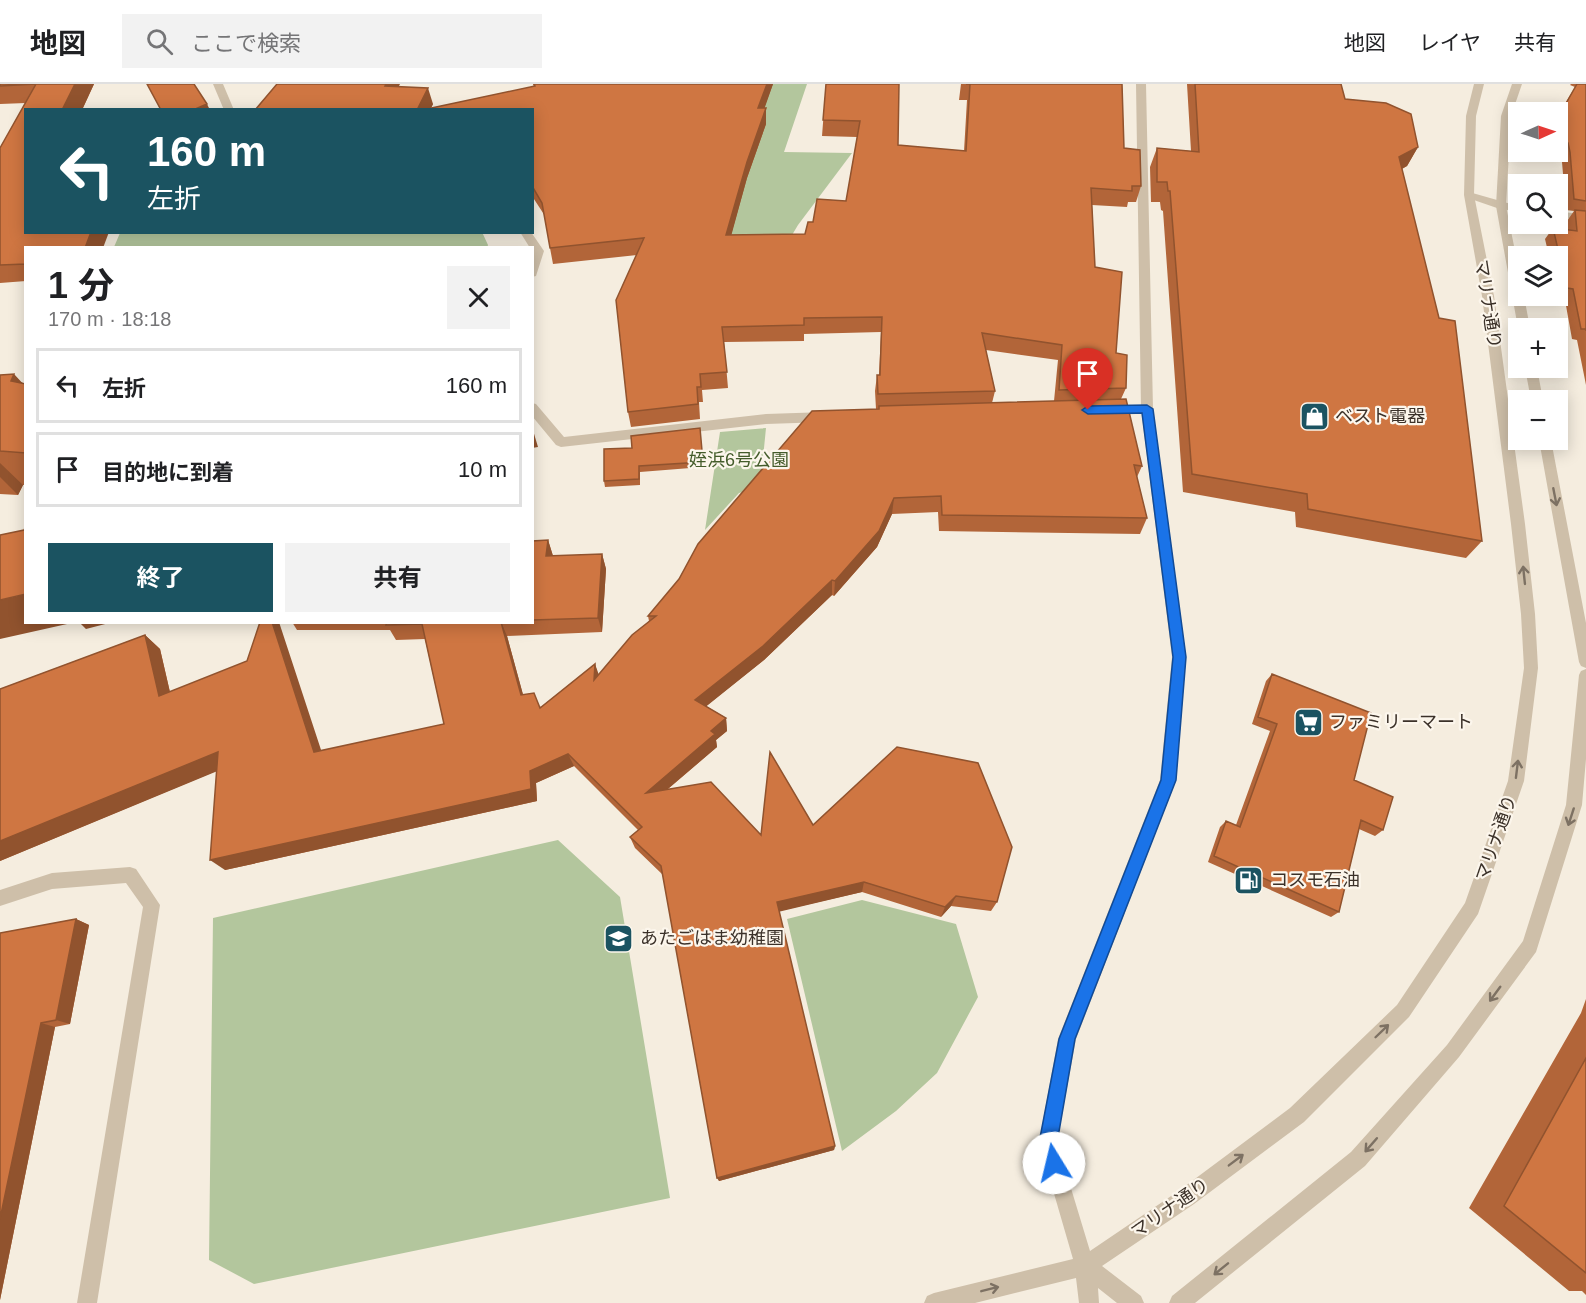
<!DOCTYPE html>
<html lang="ja">
<meta charset="utf-8">
<style>
:root{--surface:#fff;--page:#f2f2f2;--text:#202124;--muted:#757577;--line:#e0e0e0;--accent:#1b5361}
body{margin:0;font-family:Arial,"Noto Sans JP",sans-serif;background:var(--page);color:var(--text);height:100vh;display:flex;flex-direction:column;font-size:22px;white-space:nowrap}
*{box-sizing:border-box;margin:0}
p{font-size:20px;color:var(--muted)}
.icon{flex:none;width:33px;height:33px;fill:none;stroke:currentColor;stroke-width:2;stroke-linecap:round;stroke-linejoin:round}
.map{position:relative;flex:1;overflow:hidden}
.details{position:absolute;left:24px;top:162px;width:510px;height:378px;display:flex;flex-direction:column;background:var(--surface);border-radius:0px;box-shadow:0 3px 15px #0003}
.details>*{flex:none}
.guide{position:absolute;left:24px;top:24px;width:510px;height:126px;border-radius:0px;box-shadow:0 3px 15px #0003;background:#1b5361;color:#fff;overflow:hidden}
.needle{width:39px;rotate:87deg}
.fabs{position:absolute;left:1508px;top:18px;display:grid;gap:12px}
.fabs a{display:grid;place-items:center;width:60px;height:60px;border-radius:0px;background:var(--surface);box-shadow:0 3px 15px #0003;font-size:30px}
.pin{position:absolute;display:grid;place-items:center;width:51px;height:51px;color:#fff;margin:-62px -26px;border-radius:50% 50% 50% 0;rotate:-45deg;box-shadow:0 0 6px #0007}
.pin .icon{rotate:45deg}
.me{position:absolute;width:66px;margin:-33px;rotate:351deg;stroke-linejoin:round;filter:drop-shadow(0 0 4px #0008)}
.turn{display:flex;align-items:center;gap:21px;height:126px;padding:0 24px;font-size:27px}
.turn .icon{width:78px;height:78px;stroke-width:2.5}
.turn b{display:block;font-size:42px;line-height:51px}
.round{display:grid;place-items:center;flex:none;width:63px;height:63px;border-radius:0px;background:var(--page)}
.headline{display:flex;align-items:center;justify-content:space-between;height:102px;padding:0 24px}
h1{font-size:36px;font-weight:700;line-height:45px}
.cta{display:flex;gap:12px;margin-top:auto;padding:12px 24px}
.cta a{flex:1;height:69px;border-radius:0px;background:var(--accent);color:#fff;font-size:24px;font-weight:700;line-height:69px;text-align:center}
.cta a+a{background:var(--page);color:var(--text)}
ul{padding:0;list-style:none}
li{display:flex;align-items:center;gap:18px;height:75px;margin:0 12px 9px;padding:0 12px;border:3px solid var(--line);border-radius:0px}
li div{flex:1}
li b{display:block;font-size:22px}
li em{font-style:normal}
header{display:flex;align-items:center;gap:36px;box-sizing:border-box;height:84px;padding:0 30px;background:var(--surface);border-bottom:2px solid var(--line)}
header strong{font-size:28px}
nav{display:flex;gap:33px;margin-inline-start:auto;font-size:21px}
.search{width:420px;height:54px;background:var(--page);display:flex;align-items:center;gap:15px;box-sizing:border-box;padding:0 21px;border-radius:0px;color:var(--muted);font-size:22px}
.map>svg:first-child{display:block}
</style>
<header>
<strong>地図</strong>
<div class="search"><svg class="icon" aria-label="search" viewBox="0 0 24 24"><circle cx="10" cy="10" r="6"/><path d="M15 15l6 6"/></svg>ここで検索</div>
<nav><a>地図</a><a>レイヤ</a><a>共有</a></nav>
</header>
<div class="map">
<svg width="1586" height="1219" viewBox="0 0 1586 1219">
<rect width="100%" height="100%" fill="#f5eddf"/>
<path fill="#b3c69d" d="M 660,0 L 807,0 L 784,68 L 852,69 L 798,141 L 773,183 L 752,198 Z
M 120,149 L 482,148 L 488,161 L 487,164 L 114,163 Z
M 766,344 L 760,404 L 739,409 L 705,446 L 720,348 Z
M 558,756 L 620,813 L 670,1114 L 254,1200 L 209,1176 L 213,834 Z
M 862,816 L 956,840 L 978,913 L 937,989 L 896,1027 L 842,1067 L 787,835 Z"/>
<g fill="none" stroke-linecap="round" stroke-linejoin="round">
<path fill="#cebfa9" fill-rule="evenodd" d="M 130,783 L 136,785 L 160,821 L 97,1219 L 77,1219 L 143,823 L 126,799 L 52,805 L 0,822 L 0,806 L 52,789 Z"/>
<path fill="#cebfa9" fill-rule="evenodd" d="M 213,0 L 223,0 L 234,26 L 224,26 Z
M 1469,108 L 1518,122 L 1518,128 L 1497,124 L 1465,113 L 1465,109 Z
M 1557,127 L 1586,131 L 1586,137 L 1557,133 Z
M 520,148 L 531,148 L 544,167 L 536,192 L 532,193 L 532,164 L 530,164 Z
M 532,319 L 536,320 L 564,353 L 766,330 L 826,328 L 832,333 L 826,338 L 766,340 L 561,363 L 556,361 L 532,332 Z
M 1108,321 L 1147,321 L 1153,325 C 1147,332 1108,332 1102,325 Z"/>
<path fill="#cebfa9" fill-rule="evenodd" d="M 1136,0 L 1146,0 L 1153,325 L 1186,573 L 1176,696 L 1076,955 L 1057,1058 L 1090,1167 L 1180,1106 L 1290,1024 L 1397,921 L 1465,819 L 1508,697 L 1524,584 L 1521,530 L 1511,440 L 1482,212 L 1464,111 L 1466,32 L 1474,0 L 1484,0 L 1476,32 L 1474,111 L 1494,212 L 1525,440 L 1535,530 L 1538,584 L 1524,697 L 1478,830 L 1409,933 L 1304,1038 L 1194,1120 L 1102,1182 L 1141,1212 L 1144,1219 L 1117,1219 L 1098,1204 L 1099,1219 L 1079,1219 L 1076,1194 L 975,1219 L 924,1219 L 927,1212 L 934,1209 L 1073,1175 L 1039,1058 L 1058,955 L 1160,696 L 1172,573 L 1141,325 Z
M 1512,0 L 1522,0 L 1511,32 L 1506,122 L 1518,182 L 1518,212 L 1524,212 L 1530,244 L 1518,244 L 1496,122 L 1501,32 Z
M 1525,284 L 1537,284 L 1543,316 L 1531,316 Z
M 1539,356 L 1551,356 L 1586,539 L 1586,584 L 1581,582 L 1579,578 Z
M 1586,585 L 1586,675 L 1582,721 L 1536,868 L 1459,973 L 1365,1082 L 1195,1219 L 1169,1219 L 1172,1212 L 1351,1068 L 1447,961 L 1523,857 L 1566,721 L 1579,591 L 1581,587 Z"/>
</g>
<path fill="#b26539" fill-rule="evenodd" d="M 0,0 L 94,0 L 82,26 L 26,26 L 26,197 L 0,199 L 0,64 L 26,19 L 0,20 Z
M 533,0 L 773,0 L 764,24 L 766,40 L 747,94 L 731,151 L 805,150 L 813,138 L 846,117 L 857,53 L 822,52 L 826,0 L 898,61 L 964,67 L 967,16 L 959,16 L 961,0 L 1122,0 L 1124,64 L 1141,102 L 1136,118 L 1128,118 L 1127,123 L 1092,121 L 1095,183 L 1116,269 L 1126,304 L 1121,315 L 1142,382 L 1137,393 L 1147,434 L 1140,450 L 939,447 L 938,428 L 892,430 L 877,463 L 834,512 L 832,511 L 764,576 L 706,622 L 726,634 L 727,647 L 716,656 L 717,663 L 668,705 L 761,751 L 813,741 L 997,818 L 991,827 L 951,822 L 941,833 L 862,808 L 779,827 L 835,1062 L 834,1066 L 719,1097 L 663,791 L 635,764 L 630,753 L 638,746 L 574,682 L 536,699 L 537,717 L 225,786 L 216,687 L 0,777 L 0,605 L 145,551 L 160,565 L 170,608 L 321,667 L 444,640 L 425,555 L 396,556 L 390,546 L 297,546 L 292,538 L 532,538 L 532,457 L 548,456 L 553,472 L 602,470 L 606,485 L 602,548 L 507,552 L 523,611 L 541,623 L 595,580 L 598,591 L 649,537 L 648,532 L 876,325 L 875,307 L 877,291 L 879,291 L 881,248 L 804,250 L 804,257 L 724,258 L 728,304 L 702,306 L 703,318 L 699,318 L 700,335 L 631,343 L 628,328 L 637,171 L 553,180 L 550,164 L 545,132 L 532,112 L 532,26 L 255,26 L 399,3 L 433,20 L 431,24 L 534,3 ZM 986,266 L 1058,276 L 1054,317 L 992,319 L 995,307 Z
M 1187,0 L 1341,0 L 1345,15 L 1418,63 L 1407,82 L 1402,85 L 1482,457 L 1466,474 L 1296,443 L 1295,428 L 1183,408 L 1163,127 L 1161,126 L 1160,118 L 1151,118 L 1150,83 L 1157,64 L 1191,67 Z
M 1571,0 L 1586,0 L 1586,301 L 1577,256 L 1572,255 L 1565,216 L 1559,215 L 1557,208 L 1557,172 L 1549,172 L 1545,155 L 1553,144 L 1568,146 L 1567,137 L 1574,127 L 1566,126 L 1562,78 L 1560,70 L 1556,69 L 1556,68 L 1557,68 L 1557,33 L 1575,3 L 1570,1 Z
M 0,291 L 26,300 L 26,401 L 23,401 L 18,411 L 0,410 Z
M 700,344 L 703,383 L 640,388 L 640,401 L 605,403 L 604,397 L 632,364 Z
M 1272,590 L 1354,696 L 1383,746 L 1375,752 L 1359,745 L 1339,828 L 1331,833 L 1208,778 L 1220,743 L 1226,737 L 1236,741 L 1270,647 L 1252,640 L 1266,597 Z
M 76,835 L 89,841 L 70,940 L 55,943 L 0,1216 L 0,849 Z
M 1586,915 L 1586,1211 L 1582,1207 L 1569,1207 L 1469,1124 L 1581,929 Z"/>
<path fill="#91532e" d="M 75,0 L 94,0 L 82,26 L 62,26 Z
M 386,0 L 400,0 L 391,18 L 385,2 Z
M 767,0 L 773,0 L 759,40 L 758,24 Z
M 428,4 L 433,20 L 430,26 L 417,26 Z
M 207,20 L 210,26 L 193,26 Z
M 766,24 L 766,40 L 747,94 L 727,167 L 726,151 L 747,78 Z
M 1418,63 L 1407,82 L 1388,92 L 1399,73 Z
M 91,148 L 109,148 L 103,164 L 85,164 Z
M 14,290 L 26,303 L 11,297 Z
M 532,343 L 538,363 L 532,364 Z
M 0,379 L 23,401 L 18,411 L 0,393 Z
M 894,414 L 892,430 L 877,463 L 834,512 L 835,497 Z
M 548,456 L 553,472 L 546,472 Z
M 602,470 L 606,485 L 602,548 L 598,534 Z
M 832,496 L 832,511 L 764,576 L 698,629 L 695,616 Z
M 26,510 L 26,538 L 76,538 L 0,555 L 0,516 Z
M 79,538 L 113,538 L 86,545 Z
M 272,538 L 279,538 L 326,681 L 314,668 Z
M 501,538 L 507,552 L 527,625 L 521,611 Z
M 145,551 L 160,565 L 174,626 L 159,612 Z
M 595,580 L 600,594 L 594,596 Z
M 726,634 L 727,647 L 716,656 L 717,663 L 650,720 L 646,709 L 711,647 Z
M 218,668 L 232,681 L 0,777 L 0,757 Z
M 568,670 L 574,682 L 536,699 L 537,717 L 225,786 L 210,776 L 530,687 Z
M 864,798 L 862,808 L 778,828 L 777,818 Z
M 956,812 L 951,822 L 941,833 L 945,823 Z
M 76,835 L 89,841 L 70,940 L 56,936 Z
M 41,939 L 55,943 L 0,1216 L 0,1135 Z
M 835,1062 L 834,1066 L 719,1097 L 717,1094 Z"/>
<path fill="#cf7642" stroke="#91532e" stroke-width="1.5" d="M 0,0 L 75,0 L 62,26 L 26,26 L 26,148 L 91,148 L 85,164 L 26,164 L 26,180 L 0,181 L 0,64 L 36,0 L 0,2 Z
M 147,0 L 194,0 L 207,20 L 193,26 L 161,26 Z
M 277,0 L 386,0 L 385,2 L 428,4 L 417,26 L 255,26 Z
M 534,0 L 767,0 L 758,24 L 766,24 L 747,78 L 726,151 L 805,150 L 808,138 L 813,138 L 817,115 L 846,117 L 860,37 L 823,36 L 826,0 L 899,0 L 898,61 L 966,67 L 970,0 L 966,0 L 1122,0 L 1124,64 L 1140,66 L 1141,102 L 1132,102 L 1132,107 L 1091,104 L 1095,183 L 1122,188 L 1116,269 L 1127,271 L 1126,304 L 1059,306 L 1062,261 L 982,249 L 995,307 L 878,310 L 877,291 L 880,291 L 882,233 L 804,234 L 804,241 L 722,243 L 727,288 L 700,290 L 701,303 L 697,303 L 698,320 L 628,328 L 616,216 L 644,154 L 550,164 L 542,119 L 532,102 L 532,26 L 422,26 L 535,2 Z
M 1195,0 L 1341,0 L 1345,15 L 1386,19 L 1411,30 L 1418,63 L 1399,73 L 1439,234 L 1455,237 L 1482,457 L 1308,425 L 1307,410 L 1192,390 L 1170,107 L 1168,107 L 1167,98 L 1157,98 L 1157,64 L 1199,68 Z
M 1577,0 L 1586,0 L 1586,117 L 1574,115 L 1570,68 L 1568,59 L 1563,58 L 1564,23 Z
M 1575,126 L 1586,127 L 1586,247 L 1586,245 L 1581,245 L 1573,205 L 1567,204 L 1553,144 L 1577,147 Z
M 14,290 L 11,297 L 26,300 L 26,369 L 0,367 L 0,291 Z
M 1126,315 L 1142,382 L 1134,381 L 1147,434 L 942,431 L 941,412 L 894,414 L 879,447 L 835,497 L 832,496 L 763,562 L 695,616 L 726,634 L 711,647 L 715,650 L 646,709 L 711,698 L 761,751 L 770,668 L 813,741 L 897,663 L 978,679 L 1012,763 L 997,818 L 956,812 L 945,823 L 864,798 L 777,818 L 835,1062 L 717,1094 L 661,782 L 630,753 L 642,743 L 568,670 L 530,687 L 531,705 L 210,776 L 218,668 L 0,757 L 0,605 L 145,551 L 159,612 L 247,577 L 260,538 L 272,538 L 314,668 L 444,640 L 422,540 L 386,541 L 387,538 L 501,538 L 521,611 L 534,609 L 540,624 L 595,580 L 594,596 L 632,551 L 656,532 L 648,532 L 679,495 L 698,460 L 812,327 L 879,325 L 879,322 Z
M 700,344 L 703,378 L 639,382 L 639,395 L 604,397 L 604,365 L 632,364 L 631,352 Z
M 26,442 L 26,510 L 0,516 L 0,451 L 24,446 Z
M 548,456 L 546,472 L 602,470 L 598,534 L 532,536 L 532,457 Z
M 1272,590 L 1371,629 L 1354,696 L 1393,713 L 1383,746 L 1361,736 L 1339,828 L 1214,772 L 1226,737 L 1240,743 L 1277,640 L 1258,633 Z
M 76,835 L 56,936 L 41,939 L 0,1135 L 0,849 Z
M 1586,974 L 1586,1189 L 1504,1122 Z"/>
<defs><path id="oneway-shaft" d="M-6 0H5M1.5-3L5.5 0L1.5 3" fill="none" stroke-width="1.6" stroke-linecap="round" stroke-linejoin="round" transform="scale(1.5)"/></defs>
<g stroke="#7d7163">
<use href="#oneway-shaft" transform="translate(1555 413) rotate(79)"/>
<use href="#oneway-shaft" transform="translate(1524 491) rotate(-96)"/>
<use href="#oneway-shaft" transform="translate(1517 685) rotate(-83)"/>
<use href="#oneway-shaft" transform="translate(1571 733) rotate(108)"/>
<use href="#oneway-shaft" transform="translate(1495 910) rotate(126)"/>
<use href="#oneway-shaft" transform="translate(1382 947) rotate(-44)"/>
<use href="#oneway-shaft" transform="translate(1371 1061) rotate(131)"/>
<use href="#oneway-shaft" transform="translate(1236 1076) rotate(-37)"/>
<use href="#oneway-shaft" transform="translate(1221 1185) rotate(141)"/>
<use href="#oneway-shaft" transform="translate(990 1205) rotate(-14)"/>
</g>
<path fill="#1a73e8" stroke="#114b97" stroke-width="1.5" d="M 1147,321 L 1153,325 L 1186,573 L 1176,696 L 1075,955 L 1057,1059 L 1063,1079 L 1060,1085 L 1054,1088 L 1048,1085 L 1039,1059 L 1059,955 L 1161,696 L 1173,573 L 1142,329 L 1088,330 L 1082,326 L 1088,322 Z"/>
<defs>
<symbol id="shop-square" viewBox="-11 -11 22 22"><rect x="-9" y="-9" width="18" height="18" rx="4" fill="#1b5361" stroke="#fcf6ec"/><path d="M-5-2.5h2.3a2.7 3.5 0 0 1 5.4 0H5L5.5 6h-11ZM-1.5-2.5h3a1.5 2.3 0 0 0-3 0Z" fill="#fff"/></symbol>
<symbol id="supermarket-square" viewBox="-11 -11 22 22"><rect x="-9" y="-9" width="18" height="18" rx="4" fill="#1b5361" stroke="#fcf6ec"/><path d="M-6-5.5h2.5l.6 2H6L4.5 2H-2.5L-4.4-4H-6ZM-1.5 3.2a1.3 1.3 0 1 0 .1 0ZM3 3.2a1.3 1.3 0 1 0 .1 0Z" fill="#fff"/></symbol>
<symbol id="fuel-square" viewBox="-11 -11 22 22"><rect x="-9" y="-9" width="18" height="18" rx="4" fill="#1b5361" stroke="#fcf6ec"/><path d="M-5.5-6h7V0h2V4h1.3V-2.5L3-4.5l.8-.8L6-3V5H2.5V1h-1V6h-7ZM-4.2-4.7v3.2H.2V-4.7Z" fill="#fff"/></symbol>
<symbol id="school-square" viewBox="-11 -11 22 22"><rect x="-9" y="-9" width="18" height="18" rx="4" fill="#1b5361" stroke="#fcf6ec"/><path d="M0-5L7-2L0 1L-7-2ZM-4 1L0 2.5L4 1V4Q0 6-4 4Z" fill="#fff"/></symbol>
</defs>
<g fill-rule="evenodd">
<use href="#shop-square" x="1298" y="316" width="33" height="33"/>
<use href="#supermarket-square" x="1292" y="622" width="33" height="33"/>
<use href="#fuel-square" x="1232" y="780" width="33" height="33"/>
<use href="#school-square" x="602" y="838" width="33" height="33"/>
</g>
<g text-anchor="middle" stroke-width="4.5" stroke-linejoin="round" paint-order="stroke">
<g font-size="18" fill="#3b3129" stroke="#fcf6ec">
<text transform="translate(1488 220) rotate(81)" y="6">マリナ通り</text>
<text transform="translate(1496 754) rotate(-71)" y="6">マリナ通り</text>
<text transform="translate(1170 1124) rotate(-35)" y="6">マリナ通り</text>
</g>
<g font-size="18" fill="#3b3129" stroke="#fcf6ec" text-anchor="start">
<text x="1335" y="338">ベスト電器</text>
<text x="1329" y="644">ファミリーマート</text>
<text x="1270" y="802">コスモ石油</text>
<text x="640" y="860">あたごはま幼稚園</text>
</g>
<g font-size="18" fill="#445c2b" stroke="#fcf6ec">
<text x="739" y="382">姪浜6号公園</text>
</g>
</g>
</svg>
<div class="fabs">
<a><svg class="needle" viewBox="-14 -14 28 28"><path d="M0-13l5 13h-10z" fill="#e53935"/><path d="M0 13l5-13h-10z" fill="#757577"/></svg></a>
<a><svg class="icon" aria-label="search" viewBox="0 0 24 24"><circle cx="10" cy="10" r="6"/><path d="M15 15l6 6"/></svg></a>
<a><svg class="icon" aria-label="layers" viewBox="0 0 24 24"><path d="M12 4l9 5-9 5-9-5zM3 14l9 5 9-5"/></svg></a>
<a>+</a>
<a>−</a>
</div>
<div class="pin" style="left:1088px;top:326px;background:#d93025"><svg class="icon" aria-label="arrive" viewBox="0 0 24 24"><path d="M6 21V4h12l-3 4 3 4H6"/></svg></div>
<svg class="me" style="left:1054px;top:1079px" viewBox="-20 -20 40 40"><circle r="19" fill="#fff"/><path d="M0-13L10 11 0 6-10 11z" fill="#1a73e8"/></svg>
<div class="guide">
<div class="turn"><svg class="icon" aria-label="left" viewBox="0 0 24 24"><path d="M17 20v-9H6M10 6l-5 5 5 5"/></svg><div><b>160 m</b>左折</div></div>
</div>
<section class="details">
<div class="headline"><div><h1>1 分</h1><p>170 m · 18:18</p></div><a class="round"><svg class="icon" aria-label="close" viewBox="0 0 24 24"><path d="M6 6l12 12M18 6L6 18"/></svg></a></div>
<ul>
<li><svg class="icon" aria-label="left" viewBox="0 0 24 24"><path d="M17 20v-9H6M10 6l-5 5 5 5"/></svg><div><b>左折</b></div><em>160 m</em></li>
<li><svg class="icon" aria-label="arrive" viewBox="0 0 24 24"><path d="M6 21V4h12l-3 4 3 4H6"/></svg><div><b>目的地に到着</b></div><em>10 m</em></li>
</ul>
<div class="cta"><a>終了</a><a>共有</a></div>
</section>
</div>
